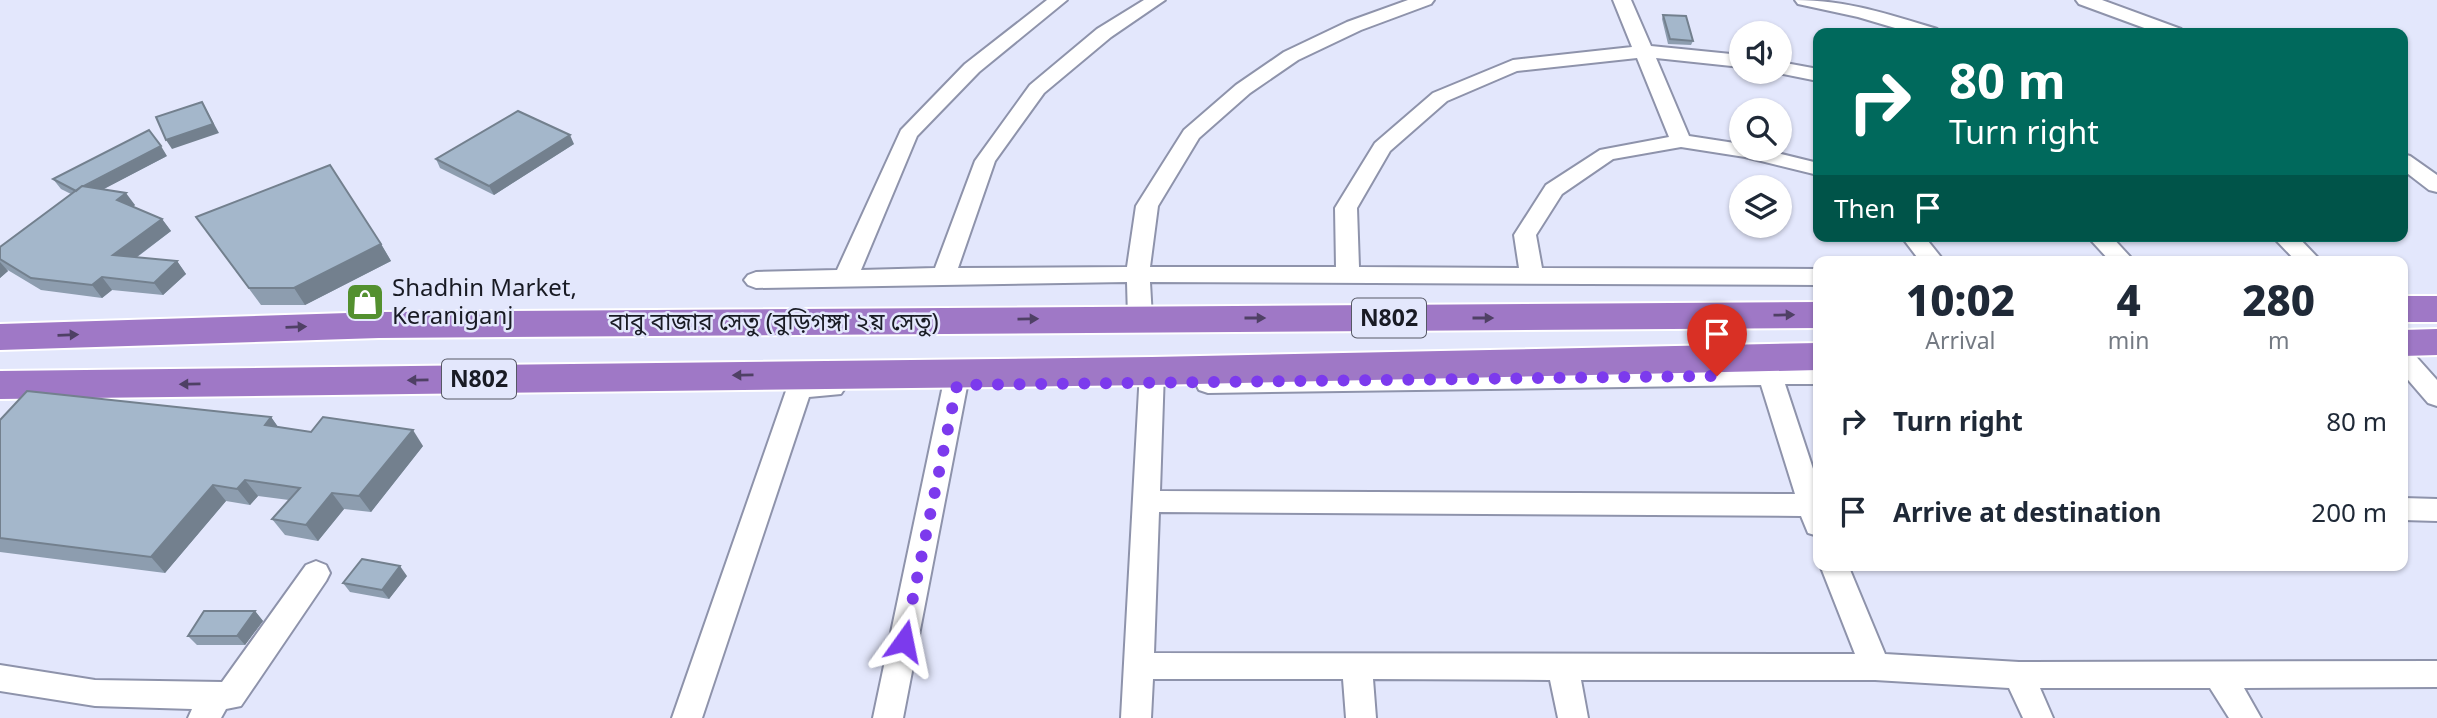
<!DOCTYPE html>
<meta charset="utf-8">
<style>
:root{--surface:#fff;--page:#f6f6f7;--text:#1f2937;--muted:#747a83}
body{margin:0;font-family:"Noto Sans","Noto Sans Bengali",sans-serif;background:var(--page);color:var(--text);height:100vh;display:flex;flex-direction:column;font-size:26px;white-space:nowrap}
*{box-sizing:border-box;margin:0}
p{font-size:23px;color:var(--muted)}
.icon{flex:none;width:38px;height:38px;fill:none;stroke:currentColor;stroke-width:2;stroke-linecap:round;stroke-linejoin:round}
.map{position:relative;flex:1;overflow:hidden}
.drawer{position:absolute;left:1813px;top:256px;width:595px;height:315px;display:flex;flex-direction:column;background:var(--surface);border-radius:14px;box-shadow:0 2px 5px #0004}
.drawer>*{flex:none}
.hud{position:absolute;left:1813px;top:28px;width:595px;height:214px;border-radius:14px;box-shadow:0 2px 5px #0004;background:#00695c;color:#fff;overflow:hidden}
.tools{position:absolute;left:1729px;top:21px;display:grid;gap:14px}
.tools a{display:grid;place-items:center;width:63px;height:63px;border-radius:50%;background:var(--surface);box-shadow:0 2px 5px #0004;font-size:35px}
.pin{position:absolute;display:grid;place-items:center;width:60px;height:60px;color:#fff;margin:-72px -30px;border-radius:50% 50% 50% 0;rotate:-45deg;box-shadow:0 0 7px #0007}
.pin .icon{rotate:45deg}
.me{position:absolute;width:77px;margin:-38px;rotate:12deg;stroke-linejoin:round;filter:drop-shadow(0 0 5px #0008)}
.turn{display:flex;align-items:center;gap:24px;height:147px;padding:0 21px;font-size:32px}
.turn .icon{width:91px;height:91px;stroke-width:2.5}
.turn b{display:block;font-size:49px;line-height:60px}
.then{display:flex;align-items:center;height:66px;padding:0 21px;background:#0003;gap:14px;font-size:26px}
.eta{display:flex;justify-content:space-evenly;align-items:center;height:119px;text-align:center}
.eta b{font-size:42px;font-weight:800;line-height:49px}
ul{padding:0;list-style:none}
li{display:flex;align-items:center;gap:21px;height:91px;padding:0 21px}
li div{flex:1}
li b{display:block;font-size:26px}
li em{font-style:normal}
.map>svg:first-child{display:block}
</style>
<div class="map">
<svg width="2437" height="718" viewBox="0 0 2437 718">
<rect width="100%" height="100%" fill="#e3e7fc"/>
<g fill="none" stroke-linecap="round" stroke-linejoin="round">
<defs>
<path id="street" d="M 1047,0 L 1067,0 L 979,72 L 917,136 L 861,270 L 935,268 L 975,161 L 1030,85 L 1097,29 L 1144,0 L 1165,0 L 1111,37 L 1044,93 L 995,161 L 958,268 L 1127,267 L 1136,206 L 1184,130 L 1236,85 L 1284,52 L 1347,22 L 1408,0 L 1434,0 L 1431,4 L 1361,30 L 1298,60 L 1250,93 L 1199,138 L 1158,206 L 1150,267 L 1336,267 L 1335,208 L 1375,143 L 1433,93 L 1513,60 L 1632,47 L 1613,0 L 1631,0 L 1651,46 L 1741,55 L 1741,67 L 1656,58 L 1689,136 L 1741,144 L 1741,149 L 1761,149 L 1818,163 L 1818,175 L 1745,157 L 1681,147 L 1613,159 L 1562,194 L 1536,235 L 1542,268 L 1818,269 L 1818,285 L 1150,282 L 1152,318 L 1148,324 L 1140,326 L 1132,324 L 1128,318 L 1127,282 L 756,288 L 748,285 L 744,280 L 748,275 L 756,272 L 837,270 L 901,130 L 965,64 ZM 1637,58 L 1669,137 L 1600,150 L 1546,185 L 1514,235 L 1519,268 L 1359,267 L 1357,208 L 1390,151 L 1447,101 L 1517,71 Z
M 1795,0 C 1847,0 1888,14 1937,29 L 1939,33 L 1912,33 L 1858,17 L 1798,4 Z
M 2076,0 L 2102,0 L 2181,29 L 2183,33 L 2158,33 L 2079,4 Z
M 1780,62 L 1818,69 L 1818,81 L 1773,72 L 1780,72 Z
M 2403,154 L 2410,156 L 2437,175 L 2437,192 L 2429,190 L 2403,170 Z
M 1901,236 L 1924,236 L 1944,261 L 1920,261 Z
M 2087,236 L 2111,236 L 2134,261 L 2110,261 Z
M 2272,236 L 2297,236 L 2321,261 L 2296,261 Z
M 2403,349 L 2412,352 L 2437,380 L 2437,406 L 2428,403 L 2403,374 Z
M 958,362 L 967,365 L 970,371 L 903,718 L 873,718 L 946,371 L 949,365 Z
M 1152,362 L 1161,365 L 1164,371 L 1160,491 L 1795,494 L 1761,385 L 1208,393 L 1199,390 L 1196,384 L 1199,378 L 1208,375 L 1818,366 L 1818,384 L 1785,384 L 1818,484 L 1818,536 L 1808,533 L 1801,516 L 1159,512 L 1154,653 L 1855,654 L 1820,565 L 1848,565 L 1885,654 L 2019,662 L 2437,661 L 2437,687 L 2244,688 L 2261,718 L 2229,718 L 2210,688 L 2040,688 L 2053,718 L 2023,718 L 2009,688 L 1875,680 L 1581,680 L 1588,718 L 1558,718 L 1550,680 L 1373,679 L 1376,718 L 1346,718 L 1343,679 L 1153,679 L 1151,718 L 1121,718 L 1140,371 L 1143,365 Z
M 800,379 L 841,382 L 845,388 L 841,394 L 809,397 L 702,718 L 672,718 L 787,388 L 791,382 Z
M 2403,498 L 2437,499 L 2437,521 L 2403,520 Z
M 316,561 L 326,565 L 330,573 L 326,581 L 241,706 L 226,709 L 221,718 L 188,718 L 192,709 L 95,706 L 0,691 L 0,665 L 95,680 L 222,682 L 306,565 Z"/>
<path id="highway" d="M 2403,296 L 2437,296 L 2437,322 L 2403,322 Z
M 1818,302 L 1818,328 L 379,338 L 0,350 L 0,324 L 379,312 Z
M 2437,329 L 2437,355 L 2403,356 L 2403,330 Z
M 1818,343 L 1818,370 L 1152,385 L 0,399 L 0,371 L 1152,357 Z"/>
</defs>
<use href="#street" stroke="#8e93ab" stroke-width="4"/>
<use href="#highway" stroke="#fff" stroke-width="4"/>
<use href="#street" fill="#fff" fill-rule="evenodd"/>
<use href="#highway" fill="#9f78c6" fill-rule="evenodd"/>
</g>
<path fill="#8d9daf" d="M 1663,15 L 1693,41 L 1691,45 L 1668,44 L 1662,19 Z
M 574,144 L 494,195 L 440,168 L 436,159 Z
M 167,156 L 103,189 L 135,205 L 133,207 L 162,219 L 171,231 L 136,258 L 177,261 L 186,274 L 163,295 L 112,290 L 102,298 L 41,290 L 6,269 L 8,271 L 0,278 L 0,247 L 71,194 L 61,189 L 53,179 Z
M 196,217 L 381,244 L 391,261 L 305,305 L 261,305 Z
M 271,417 L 278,427 L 311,432 L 423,446 L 371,512 L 344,509 L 318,541 L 285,535 L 272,519 L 289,500 L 258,496 L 250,505 L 226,501 L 165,573 L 0,552 L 0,420 Z
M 407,576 L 389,599 L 350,592 L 343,583 Z
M 255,611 L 263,621 L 245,645 L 197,645 L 188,636 Z"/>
<path fill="#73808e" d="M 202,102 L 219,133 L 172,149 L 166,140 Z
M 570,135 L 574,144 L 494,195 L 489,186 Z
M 161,146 L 167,156 L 83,200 L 76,191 Z
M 126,193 L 135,205 L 126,213 L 117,200 Z
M 162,219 L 171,231 L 122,268 L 113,255 Z
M 381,244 L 391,261 L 305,305 L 294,288 Z
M 177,261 L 186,274 L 163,295 L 154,283 Z
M 0,262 L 8,271 L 0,278 Z
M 102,277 L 112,290 L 102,298 L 92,285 Z
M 271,417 L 283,434 L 265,425 Z
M 413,430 L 423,446 L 371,512 L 359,496 Z
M 245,480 L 258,496 L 250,505 L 237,489 Z
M 213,485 L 226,501 L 165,573 L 151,557 Z
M 332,493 L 344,509 L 318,541 L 306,525 Z
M 400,566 L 407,576 L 389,599 L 382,590 Z
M 255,611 L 263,621 L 245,645 L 237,636 Z"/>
<path fill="#a4b7cb" stroke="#73808e" stroke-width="2" d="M 1663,15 L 1686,16 L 1693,41 L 1670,39 Z
M 202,102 L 213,124 L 166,140 L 156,117 Z
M 518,111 L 570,135 L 489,186 L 436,159 Z
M 149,130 L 161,146 L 84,186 L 82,186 L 76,191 L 53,179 Z
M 330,165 L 381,244 L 294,288 L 249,288 L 196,217 Z
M 82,186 L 126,193 L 117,200 L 162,219 L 113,255 L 177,261 L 154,283 L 102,277 L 92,285 L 31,278 L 0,259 L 0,247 Z
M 27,391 L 271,417 L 265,425 L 311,432 L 323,417 L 413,430 L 359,496 L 332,493 L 306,525 L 272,519 L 300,488 L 245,480 L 237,489 L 213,485 L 151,557 L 0,538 L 0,420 Z
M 362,559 L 400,566 L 382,590 L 343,583 Z
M 204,611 L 255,611 L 237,636 L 188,636 Z"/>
<defs><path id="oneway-solid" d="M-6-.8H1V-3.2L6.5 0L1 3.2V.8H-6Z" transform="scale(1.75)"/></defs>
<g fill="#4f4065">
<use href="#oneway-solid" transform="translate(1784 315) rotate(-1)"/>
<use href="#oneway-solid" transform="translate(1255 318)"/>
<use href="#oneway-solid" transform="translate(1483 318)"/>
<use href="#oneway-solid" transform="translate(1028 319) rotate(-1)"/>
<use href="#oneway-solid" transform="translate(296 327) rotate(-2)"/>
<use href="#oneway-solid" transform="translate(68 335) rotate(-2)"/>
<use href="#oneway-solid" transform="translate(743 375) rotate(179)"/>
<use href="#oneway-solid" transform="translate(418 380) rotate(179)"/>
<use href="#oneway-solid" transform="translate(190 384) rotate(179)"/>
</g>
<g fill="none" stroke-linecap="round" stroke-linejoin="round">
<path stroke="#7c3aed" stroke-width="12" stroke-dasharray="0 21.6" d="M 904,641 L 957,385 L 1717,376"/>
</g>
<defs>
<symbol id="shop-square" viewBox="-11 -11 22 22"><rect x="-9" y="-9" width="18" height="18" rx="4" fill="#53902f" stroke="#e3e7fc"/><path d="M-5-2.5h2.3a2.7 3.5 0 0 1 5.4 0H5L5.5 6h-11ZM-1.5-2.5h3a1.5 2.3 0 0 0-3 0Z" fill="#fff"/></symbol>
</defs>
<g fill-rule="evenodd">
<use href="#shop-square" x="343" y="280" width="44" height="44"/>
</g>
<g text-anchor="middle" stroke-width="5" stroke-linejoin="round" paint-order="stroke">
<g fill="#e3e7fc" stroke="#565865" stroke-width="2">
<rect x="1352" y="298.5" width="74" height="39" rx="5"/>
<rect x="442" y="359.5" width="74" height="39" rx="5"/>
</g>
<g font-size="23" font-weight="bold" fill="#191b24">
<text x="1389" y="326">N802</text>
<text x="479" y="387">N802</text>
</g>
<g font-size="24" fill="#191b24" stroke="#e3e7fc" text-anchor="start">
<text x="392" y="296">Shadhin Market,<tspan x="392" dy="28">Keraniganj</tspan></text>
</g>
<g font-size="24" fill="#191b24" stroke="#e3e7fc">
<text x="774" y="330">বাবু বাজার সেতু (বুড়িগঙ্গা ২য় সেতু)</text>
</g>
</g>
</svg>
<div class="tools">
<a><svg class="icon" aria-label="sound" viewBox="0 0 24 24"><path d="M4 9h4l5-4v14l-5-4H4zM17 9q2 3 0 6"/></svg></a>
<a><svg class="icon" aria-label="search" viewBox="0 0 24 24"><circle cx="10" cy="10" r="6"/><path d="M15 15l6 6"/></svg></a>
<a><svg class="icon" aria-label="layers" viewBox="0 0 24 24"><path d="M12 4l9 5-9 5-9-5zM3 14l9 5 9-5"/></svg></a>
</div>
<div class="pin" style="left:1717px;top:376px;background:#d93025"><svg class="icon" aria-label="arrive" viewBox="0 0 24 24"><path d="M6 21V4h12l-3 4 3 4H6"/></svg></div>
<svg class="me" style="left:904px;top:641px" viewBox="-20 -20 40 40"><path d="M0-17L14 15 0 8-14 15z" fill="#7c3aed" stroke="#fff" stroke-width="4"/></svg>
<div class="hud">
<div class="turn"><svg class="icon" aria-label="right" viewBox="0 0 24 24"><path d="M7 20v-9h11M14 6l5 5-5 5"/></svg><div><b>80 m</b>Turn right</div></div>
<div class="then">Then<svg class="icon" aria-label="arrive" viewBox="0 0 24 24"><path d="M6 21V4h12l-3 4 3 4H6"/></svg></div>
</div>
<section class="drawer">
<div class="eta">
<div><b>10:02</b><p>Arrival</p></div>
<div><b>4</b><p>min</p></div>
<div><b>280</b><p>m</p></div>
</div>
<ul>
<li><svg class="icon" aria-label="right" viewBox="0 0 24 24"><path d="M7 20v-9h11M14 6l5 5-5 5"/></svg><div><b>Turn right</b></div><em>80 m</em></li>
<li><svg class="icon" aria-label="arrive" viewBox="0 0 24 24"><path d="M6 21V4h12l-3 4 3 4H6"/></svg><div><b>Arrive at destination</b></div><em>200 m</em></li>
</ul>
</section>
</div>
